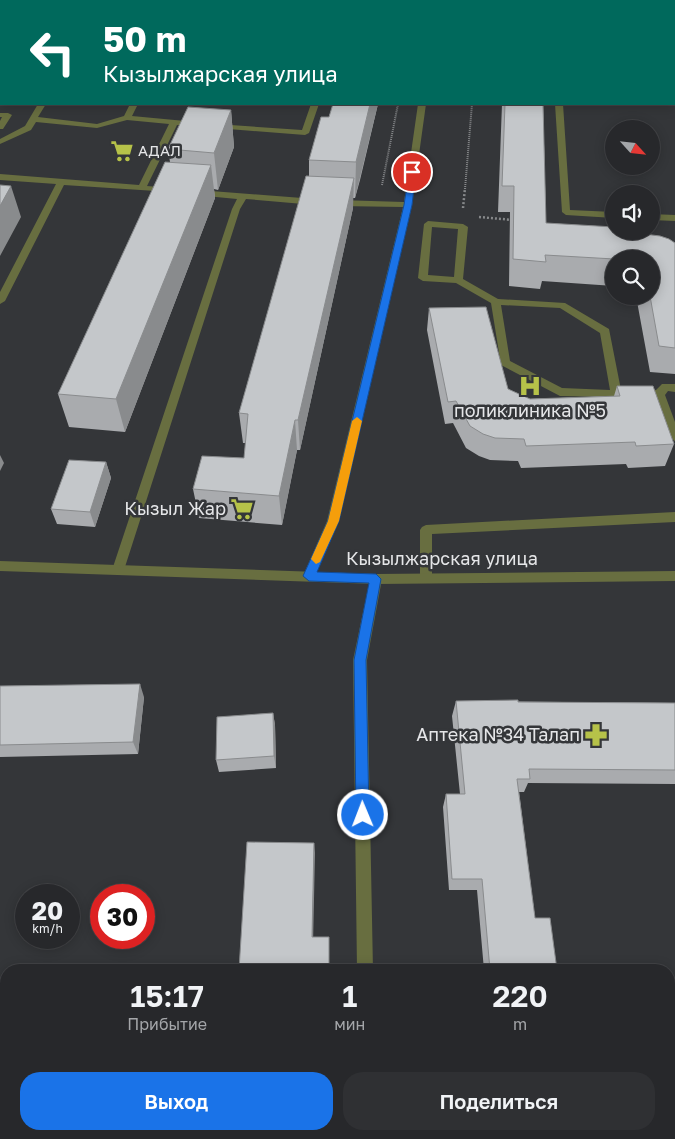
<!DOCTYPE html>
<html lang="ru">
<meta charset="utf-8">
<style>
:root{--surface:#27282b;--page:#2f3033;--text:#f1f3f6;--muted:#a4a6a9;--line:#434447;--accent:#1a73e8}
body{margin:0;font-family:"Golos Text",sans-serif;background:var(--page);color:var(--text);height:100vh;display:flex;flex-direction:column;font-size:19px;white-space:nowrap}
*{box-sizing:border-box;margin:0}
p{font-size:16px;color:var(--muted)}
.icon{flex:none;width:28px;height:28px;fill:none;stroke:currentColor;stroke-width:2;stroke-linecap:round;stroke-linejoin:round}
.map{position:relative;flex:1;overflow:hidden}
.panel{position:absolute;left:0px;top:964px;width:675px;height:176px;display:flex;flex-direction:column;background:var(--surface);border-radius:20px 20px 0 0;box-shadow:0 2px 12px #0003,0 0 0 1px var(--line)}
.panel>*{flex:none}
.top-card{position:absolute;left:0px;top:0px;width:675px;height:105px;box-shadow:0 2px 12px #0003,0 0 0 1px var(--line);background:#00695c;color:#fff;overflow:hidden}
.needle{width:32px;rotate:117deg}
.buttons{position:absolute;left:605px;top:120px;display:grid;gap:10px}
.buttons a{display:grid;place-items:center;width:55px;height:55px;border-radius:50%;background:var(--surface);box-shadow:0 2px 12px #0003,0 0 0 1px var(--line);font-size:25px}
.speed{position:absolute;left:15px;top:884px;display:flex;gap:10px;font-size:25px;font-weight:700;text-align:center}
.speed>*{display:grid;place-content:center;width:65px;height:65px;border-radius:50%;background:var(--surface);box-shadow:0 2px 12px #0003,0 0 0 1px var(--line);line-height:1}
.speed small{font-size:12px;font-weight:400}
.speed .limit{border:8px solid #d22;background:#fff;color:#111}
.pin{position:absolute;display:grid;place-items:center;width:42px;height:42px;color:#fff;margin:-21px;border:2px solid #fff;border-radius:50%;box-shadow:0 1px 5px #0007}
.me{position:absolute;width:55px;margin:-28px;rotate:359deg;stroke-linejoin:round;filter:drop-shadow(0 0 4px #0008)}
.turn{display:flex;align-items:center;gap:18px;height:105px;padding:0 20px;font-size:22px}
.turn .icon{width:65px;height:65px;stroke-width:2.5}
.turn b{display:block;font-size:35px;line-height:42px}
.eta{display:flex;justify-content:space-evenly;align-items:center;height:85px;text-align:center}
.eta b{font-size:30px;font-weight:600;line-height:35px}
.button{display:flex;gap:10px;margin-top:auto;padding:10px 20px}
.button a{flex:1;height:58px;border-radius:20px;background:var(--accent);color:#fff;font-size:20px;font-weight:600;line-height:58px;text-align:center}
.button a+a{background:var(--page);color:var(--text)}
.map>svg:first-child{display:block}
</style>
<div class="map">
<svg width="675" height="1139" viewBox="0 0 675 1139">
<rect width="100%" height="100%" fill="#343639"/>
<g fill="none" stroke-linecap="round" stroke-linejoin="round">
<path stroke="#86888a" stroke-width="2" stroke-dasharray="1 1" stroke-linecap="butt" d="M 382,185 L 398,104
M 465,189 L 472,104"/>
<path stroke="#86888a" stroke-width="2.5" stroke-dasharray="2 2" stroke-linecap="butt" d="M 463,208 L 465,188
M 479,217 L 513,220"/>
<path fill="#686e40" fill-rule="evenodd" d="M 135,0 L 163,0 L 163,1 L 136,1 Z
M 433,0 L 439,0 L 439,1 L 433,1 Z
M 472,0 L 478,0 L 478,1 L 472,1 Z
M 566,0 L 572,0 L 572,1 L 566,1 Z
M 674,15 L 675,15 L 675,19 L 674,19 Z
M 0,41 L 1,41 L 1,46 L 0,46 Z
M 38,104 L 46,104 L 38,117 L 97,124 L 124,116 L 130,104 L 138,104 L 132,116 L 196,122 L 200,124 L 196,126 L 177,125 L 147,186 L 171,188 L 171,192 L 64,185 L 5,301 L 0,304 L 0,292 L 56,184 L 0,180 L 0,174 L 139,185 L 169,124 L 127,120 L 97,128 L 36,122 L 31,130 L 0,144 L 0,139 L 25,126 Z
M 311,104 L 319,104 L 309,133 L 305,135 L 216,128 L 212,126 L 216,124 L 302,130 Z
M 418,104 L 426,104 L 412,205 L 339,521 L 315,576 L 313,580 L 305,580 L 303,576 L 327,521 L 403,207 L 338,206 L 334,203 L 338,200 L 404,202 Z
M 555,104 L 563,104 L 570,210 L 614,212 L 614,218 L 566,215 L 562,212 Z
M 0,113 L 8,113 L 12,115 L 3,129 L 0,129 L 0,121 L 2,117 L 0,117 Z
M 198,190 L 315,199 L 319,202 L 315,205 L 246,199 L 240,209 L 124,570 L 122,574 L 114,574 L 112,570 L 232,209 L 237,199 L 195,195 L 195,191 Z
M 651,214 L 675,215 L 675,221 L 651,220 Z
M 428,221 L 463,224 L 468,227 L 463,279 L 498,299 L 565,303 L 609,329 L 621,390 L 656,390 L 662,384 L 675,384 L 675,392 L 668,391 L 665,395 L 675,422 L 675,441 L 669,437 L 655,398 L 560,396 L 501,365 L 491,303 L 456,283 L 423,281 L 418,278 L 424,224 ZM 432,227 L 458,229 L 454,277 L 428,275 ZM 501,305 L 560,308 L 600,333 L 610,390 L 562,388 L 510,361 Z
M 675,512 L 675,522 L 432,534 L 432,578 L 430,582 L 426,583 L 422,582 L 420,578 L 420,530 L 422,527 L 426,525 Z"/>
<path fill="#686e40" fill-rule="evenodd" d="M 376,574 L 380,575 L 382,579 L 367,660 L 373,970 L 357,970 L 353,660 L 370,579 L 372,575 Z
M 359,1134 L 377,1134 L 377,1139 L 359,1139 Z"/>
<path fill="#686e40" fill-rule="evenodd" d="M 0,561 L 376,574 L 675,571 L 675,581 L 376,584 L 0,571 Z"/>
</g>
<path fill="#a9abae" d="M 496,0 L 540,0 L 540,1 L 496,1 Z
M 610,0 L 651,0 L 651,1 L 610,1 Z
M 333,104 L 378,104 L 360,180 L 355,198 L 353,198 L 353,208 L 300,450 L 297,450 L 282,525 L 199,518 L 193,489 L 244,458 L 246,443 L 243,443 L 239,413 L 309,176 L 309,160 L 329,117 Z
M 502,104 L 543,104 L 546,223 L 636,233 L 675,243 L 675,374 L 650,372 L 636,296 L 651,296 L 651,259 L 614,259 L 614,286 L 542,281 L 540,289 L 509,286 L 510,212 L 498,212 Z
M 231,110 L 234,147 L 218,190 L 214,189 L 215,198 L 125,432 L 69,427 L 58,394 L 170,162 L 168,149 Z
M 429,308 L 508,389 L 530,399 L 614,396 L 617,386 L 674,444 L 665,466 L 628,468 L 626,464 L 521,468 L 518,461 L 490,460 L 479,456 L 466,448 L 453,423 L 445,424 L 427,330 Z
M 106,462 L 111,478 L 95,527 L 57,524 L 51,509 Z
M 0,686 L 144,697 L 138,754 L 0,757 Z
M 456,701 L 675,703 L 675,784 L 528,783 L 524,792 L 519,792 L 535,918 L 557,970 L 484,970 L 477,890 L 449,890 L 443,807 L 446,794 L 460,794 L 452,716 Z
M 273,713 L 275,725 L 276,768 L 219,772 L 216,760 Z
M 513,1134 L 637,1134 L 638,1139 L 514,1139 Z"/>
<path fill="#898b8d" d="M 139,0 L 148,0 L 148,1 L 139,1 Z
M 370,104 L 378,104 L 355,198 L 356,162 Z
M 231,110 L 234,147 L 218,190 L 214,153 Z
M 211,165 L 215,198 L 125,432 L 116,399 Z
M 354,178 L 353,208 L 300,450 L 298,420 Z
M 11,186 L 21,217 L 0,256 L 0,206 Z
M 295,420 L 297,450 L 282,525 L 279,496 Z
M 0,455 L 4,463 L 0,471 Z
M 106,462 L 111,478 L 95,527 L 90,512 Z
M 140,684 L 144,697 L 138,754 L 133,742 Z
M 273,713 L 275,725 L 276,768 L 274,756 Z
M 314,843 L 315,853 L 313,945 L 312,937 Z"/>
<path fill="#c4c7ca" stroke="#898b8d" d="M 108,0 L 139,0 L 139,1 L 107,1 Z
M 333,104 L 370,104 L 356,162 L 309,160 L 321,117 L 329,117 Z
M 505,104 L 543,104 L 546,223 L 614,227 L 614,231 L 635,231 L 636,233 L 660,236 L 669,239 L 675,243 L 675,348 L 659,346 L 650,296 L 651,296 L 651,259 L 614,259 L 545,255 L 546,262 L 513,259 L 514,186 L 502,186 Z
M 188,107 L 231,110 L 214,153 L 168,149 Z
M 165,162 L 211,165 L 116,399 L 58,394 Z
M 306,176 L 354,178 L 298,420 L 295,420 L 279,496 L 193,489 L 202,456 L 244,458 L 248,414 L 239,413 Z
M 0,185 L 11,186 L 0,206 Z
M 486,307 L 508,389 L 530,399 L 620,396 L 617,386 L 653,386 L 674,444 L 636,446 L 635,442 L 526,446 L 524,439 L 495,438 L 483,434 L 470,426 L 456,401 L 448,402 L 429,308 Z
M 69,460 L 106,462 L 90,512 L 51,509 Z
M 140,684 L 133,742 L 0,745 L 0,686 Z
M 518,700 L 518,702 L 675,703 L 675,770 L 529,769 L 530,779 L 517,779 L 535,918 L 550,918 L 557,970 L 490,970 L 482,879 L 452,879 L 446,794 L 465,794 L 456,701 Z
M 273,713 L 274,756 L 216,760 L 217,717 Z
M 247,842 L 314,843 L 312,937 L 329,937 L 329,970 L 239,970 Z
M 207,1134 L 307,1134 L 307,1139 L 206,1139 Z
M 521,1134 L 637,1134 L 638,1139 L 521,1139 Z"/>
<path fill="#1a73e8" stroke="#114b97" d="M 412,169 L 416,172 L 412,205 L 339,521 L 317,572 L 376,574 L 381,579 L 366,660 L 369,815 L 367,820 L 363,822 L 358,820 L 356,815 L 354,660 L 369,583 L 309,581 L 303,576 L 328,521 L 404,205 L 409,172 Z"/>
<path fill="#f59e0b" d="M 357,417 L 362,421 L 339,521 L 320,562 L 316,564 L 311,559 L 328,521 L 352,421 Z"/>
<defs>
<symbol id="supermarket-bare" viewBox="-9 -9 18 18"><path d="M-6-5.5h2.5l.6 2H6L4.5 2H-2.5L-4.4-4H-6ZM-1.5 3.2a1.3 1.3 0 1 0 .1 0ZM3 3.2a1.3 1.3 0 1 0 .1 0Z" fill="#b6c249" stroke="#343639" stroke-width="2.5" paint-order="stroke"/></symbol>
<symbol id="hospital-bare" viewBox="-9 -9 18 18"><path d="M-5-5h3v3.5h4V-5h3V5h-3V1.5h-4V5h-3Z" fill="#b6c249" stroke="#343639" stroke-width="2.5" paint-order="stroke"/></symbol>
<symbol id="pharmacy-bare" viewBox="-9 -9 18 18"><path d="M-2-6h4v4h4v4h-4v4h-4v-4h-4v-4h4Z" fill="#b6c249" stroke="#343639" stroke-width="2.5" paint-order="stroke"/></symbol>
</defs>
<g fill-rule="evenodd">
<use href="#supermarket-bare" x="106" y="135" width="32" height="32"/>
<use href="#hospital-bare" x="514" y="370" width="32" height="32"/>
<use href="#supermarket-bare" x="226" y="493" width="32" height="32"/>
<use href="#pharmacy-bare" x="580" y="719" width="32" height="32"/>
</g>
<g text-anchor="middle" stroke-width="5" stroke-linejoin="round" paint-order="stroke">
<g font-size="15" fill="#e5e6e8" stroke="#343639" text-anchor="start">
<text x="138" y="156">АДАЛ</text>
</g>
<g font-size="18" fill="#e5e6e8" stroke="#343639" text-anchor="end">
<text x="530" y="417" text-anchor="middle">поликлиника №5</text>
<text x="226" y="515">Кызыл Жар</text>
<text x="580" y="741">Аптека №34 Талап</text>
</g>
<g font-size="18" fill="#e5e6e8" stroke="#343639">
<text x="442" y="565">Кызылжарская улица</text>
</g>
</g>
</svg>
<div class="buttons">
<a><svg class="needle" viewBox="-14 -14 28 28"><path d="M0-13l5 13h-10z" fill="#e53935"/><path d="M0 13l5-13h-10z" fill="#a4a6a9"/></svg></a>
<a><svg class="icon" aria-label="sound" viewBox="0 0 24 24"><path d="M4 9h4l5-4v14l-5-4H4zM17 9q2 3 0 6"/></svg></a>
<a><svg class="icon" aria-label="search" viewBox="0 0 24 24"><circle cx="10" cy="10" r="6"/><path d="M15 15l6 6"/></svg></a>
</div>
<div class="speed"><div>20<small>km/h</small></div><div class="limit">30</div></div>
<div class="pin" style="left:412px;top:172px;background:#d93025"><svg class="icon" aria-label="arrive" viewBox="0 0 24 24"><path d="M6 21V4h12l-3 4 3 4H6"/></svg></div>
<svg class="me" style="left:363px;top:815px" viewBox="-20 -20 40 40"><circle r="17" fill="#1a73e8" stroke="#fff" stroke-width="3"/><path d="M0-11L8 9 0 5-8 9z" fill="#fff"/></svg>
<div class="top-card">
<div class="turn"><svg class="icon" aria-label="left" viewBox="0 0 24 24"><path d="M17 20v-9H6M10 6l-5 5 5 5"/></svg><div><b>50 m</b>Кызылжарская улица</div></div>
</div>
<section class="panel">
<div class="eta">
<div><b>15:17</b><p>Прибытие</p></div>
<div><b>1</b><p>мин</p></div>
<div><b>220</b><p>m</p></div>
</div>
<div class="button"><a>Выход</a><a>Поделиться</a></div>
</section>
</div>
